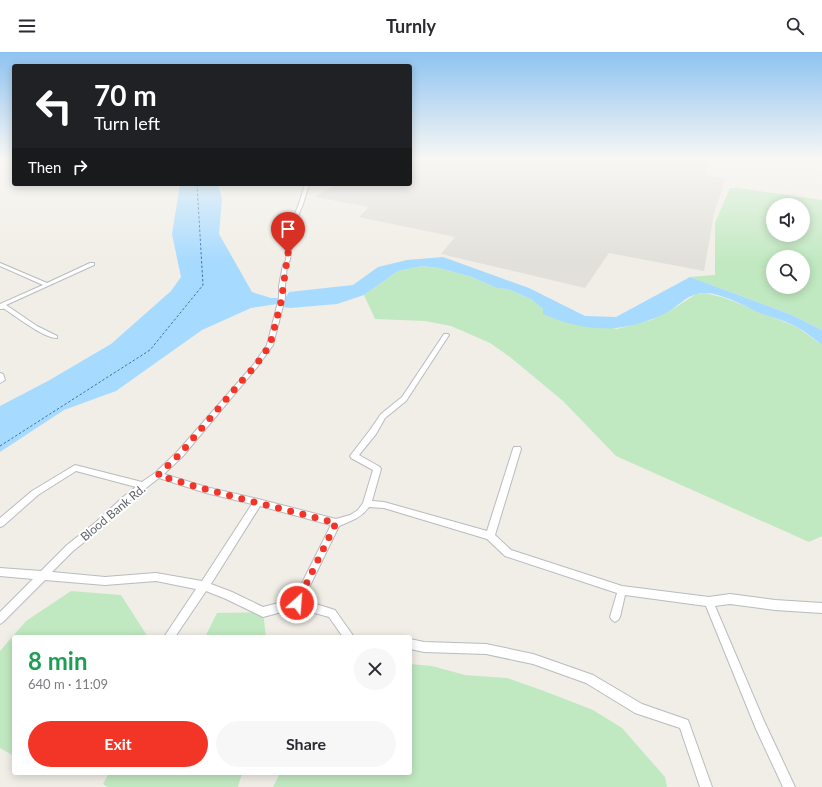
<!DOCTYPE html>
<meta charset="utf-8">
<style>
:root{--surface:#fff;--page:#f7f7f7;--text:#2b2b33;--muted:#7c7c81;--accent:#f33528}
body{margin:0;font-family:Lato,sans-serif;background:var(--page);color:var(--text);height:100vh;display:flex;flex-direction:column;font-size:15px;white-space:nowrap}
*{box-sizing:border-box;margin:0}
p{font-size:13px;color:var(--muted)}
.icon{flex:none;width:22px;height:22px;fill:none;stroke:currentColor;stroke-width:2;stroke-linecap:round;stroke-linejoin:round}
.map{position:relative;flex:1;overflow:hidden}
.details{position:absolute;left:12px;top:583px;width:400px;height:140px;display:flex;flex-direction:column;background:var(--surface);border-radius:4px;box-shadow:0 2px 10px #0003}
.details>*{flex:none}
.hud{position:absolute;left:12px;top:12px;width:400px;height:122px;border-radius:4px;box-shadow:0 2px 10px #0003;background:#202124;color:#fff;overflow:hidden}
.fabs{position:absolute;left:766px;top:146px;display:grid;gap:8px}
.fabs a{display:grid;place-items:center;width:44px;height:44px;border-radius:50%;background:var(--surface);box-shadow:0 2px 10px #0003;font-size:20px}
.pin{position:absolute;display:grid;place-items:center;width:34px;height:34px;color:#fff;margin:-41px -17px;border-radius:50% 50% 50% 0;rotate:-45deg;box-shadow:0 0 4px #0007}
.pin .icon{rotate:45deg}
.me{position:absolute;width:44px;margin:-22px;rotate:26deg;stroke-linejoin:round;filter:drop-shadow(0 0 3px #0008)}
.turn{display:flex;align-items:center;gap:14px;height:84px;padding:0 16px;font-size:18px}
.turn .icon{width:52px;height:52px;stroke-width:2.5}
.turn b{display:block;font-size:28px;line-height:34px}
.then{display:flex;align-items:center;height:38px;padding:0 16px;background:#0003;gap:8px;font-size:15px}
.round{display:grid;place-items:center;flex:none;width:42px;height:42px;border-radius:21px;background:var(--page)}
.summary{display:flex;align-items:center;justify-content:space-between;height:68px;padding:0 16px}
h1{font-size:24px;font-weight:700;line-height:30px;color:#1e9e55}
.action{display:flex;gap:8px;margin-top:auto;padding:8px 16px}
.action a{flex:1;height:46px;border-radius:24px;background:var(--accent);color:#fff;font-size:16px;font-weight:700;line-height:46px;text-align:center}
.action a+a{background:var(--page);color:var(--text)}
header{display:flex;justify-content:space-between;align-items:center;height:52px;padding:0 16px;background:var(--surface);font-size:18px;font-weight:700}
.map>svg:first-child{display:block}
</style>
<header><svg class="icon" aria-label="menu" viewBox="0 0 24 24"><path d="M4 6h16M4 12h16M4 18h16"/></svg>Turnly<svg class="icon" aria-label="search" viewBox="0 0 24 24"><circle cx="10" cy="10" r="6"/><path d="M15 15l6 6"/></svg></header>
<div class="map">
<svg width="822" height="735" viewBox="0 0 822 735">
<rect width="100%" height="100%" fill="#f0eee6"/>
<path fill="#e1e0da" d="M 410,106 L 706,106 L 706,122 L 709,124 L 723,125 L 725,128 L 714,162 L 704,219 L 609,201 L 585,236 L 441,202 L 455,185 L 359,165 L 369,155 L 315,145 L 336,132 L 410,132 Z"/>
<path fill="#c1e9c1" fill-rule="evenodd" d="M 730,136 L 738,136 L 822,148 L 822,278 L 792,263 L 690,225 L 715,223 L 715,171 ZM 773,153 L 803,153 L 803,183 L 773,183 ZM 773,205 L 803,205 L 803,235 L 773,235 Z
M 422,214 L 439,216 L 472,225 L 497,236 L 508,237 L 531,247 L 543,257 L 617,277 L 651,268 L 673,257 L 696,242 L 705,241 L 725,246 L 797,275 L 822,293 L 822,484 L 809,490 L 616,404 L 563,349 L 510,305 L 490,291 L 451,274 L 425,269 L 375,267 L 364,243 L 398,219 Z
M 71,539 L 121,543 L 148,585 L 14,585 L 14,704 L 0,696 L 0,599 L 26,569 Z
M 263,560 L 266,585 L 205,585 L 217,561 Z
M 410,612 L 432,614 L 465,623 L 507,626 L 544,639 L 593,658 L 622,676 L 665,725 L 667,735 L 273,735 L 280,721 L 410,721 Z
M 109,721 L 242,721 L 238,735 L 107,735 L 103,732 Z"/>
<path fill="#a7daff" d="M 180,132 L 218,132 L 222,147 L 219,182 L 252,240 L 271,246 L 285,246 L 289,240 L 353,233 L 378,215 L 407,208 L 443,205 L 529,236 L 585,264 L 616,265 L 690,225 L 792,263 L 822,278 L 822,293 C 814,287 806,280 797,275 C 786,269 772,265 760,261 C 744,254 715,237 697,242 C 686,244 676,256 666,261 C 623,282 587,281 543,262 L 543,257 L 531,247 L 508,237 L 497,236 L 472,225 L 439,216 L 422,214 L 398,219 L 364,243 L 337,252 L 290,256 L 283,255 L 284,251 L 251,256 L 202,278 L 116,339 L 64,358 L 0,400 L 0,354 L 48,329 L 111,292 L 171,239 L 181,225 L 172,182 Z"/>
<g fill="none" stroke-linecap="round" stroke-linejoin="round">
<path stroke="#3a74af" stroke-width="1" stroke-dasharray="2.5 2" stroke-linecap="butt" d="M 0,394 L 150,298 L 203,233 L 197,132"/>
<defs>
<path id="street" d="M 305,132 L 309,132 L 303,152 L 294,174 L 290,208 L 287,213 L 285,234 L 285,246 L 273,293 L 258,314 L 183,404 L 164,422 L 206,435 L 258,447 L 336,467 L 350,463 L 358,458 L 363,451 L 373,418 L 351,406 L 350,404 L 370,378 L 381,362 L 402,345 L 444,282 L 448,282 L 449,283 L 406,349 L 385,366 L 376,382 L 359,403 L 380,415 L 381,417 L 372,449 L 384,450 L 487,479 L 513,397 L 514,395 L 520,395 L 521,397 L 495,483 L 511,498 L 622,534 L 709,545 L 730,542 L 775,548 L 822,551 L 822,561 L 775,558 L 730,552 L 715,554 L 764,669 L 795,735 L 783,735 L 756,677 L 706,554 L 625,543 L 620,565 L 618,568 L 615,570 L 612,568 L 610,565 L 617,541 L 505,504 L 487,487 L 384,456 L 369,455 C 361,466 351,469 339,474 L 303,548 L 335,558 L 354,585 L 343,585 L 329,565 L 297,556 L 263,565 L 226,547 L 206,539 L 175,585 L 164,585 L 196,537 L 156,529 L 105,533 L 45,528 L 3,570 L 0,572 L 0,560 L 33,527 L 0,524 L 0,516 L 41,519 L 67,493 L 96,470 L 123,445 L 136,435 L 76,419 L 38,443 L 3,474 L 0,475 L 0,466 L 32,439 L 75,413 L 142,430 L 155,421 L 177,400 L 254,312 L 267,293 L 279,246 L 279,234 L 283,213 L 286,208 L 290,174 L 299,152 ZM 159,426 L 206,441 L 252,452 L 202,529 L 156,521 L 105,525 L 52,520 L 73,499 L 102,476 L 129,449 ZM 260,454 L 331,473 L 294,547 L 263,555 L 232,540 L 211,532 Z
M 0,211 L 47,231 L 90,211 L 94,211 L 94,213 L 6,253 L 37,274 L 57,284 L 57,286 C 45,287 14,263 3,256 L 0,256 L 0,252 L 43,233 L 0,214 Z
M 410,587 L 424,590 L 486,592 L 533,602 L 593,623 L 642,652 L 688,668 L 712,735 L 700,735 L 680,676 L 635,661 L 586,631 L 533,612 L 486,602 L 424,600 L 410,597 Z"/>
<path id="secondary" d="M 0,252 L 4,254 L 3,257 L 0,257 Z
M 0,321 L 3,322 L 5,328 L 0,331 Z"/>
</defs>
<use href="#street" stroke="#b8bbc0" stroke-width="2"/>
<use href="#secondary" stroke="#b9bcc2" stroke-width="2"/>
<use href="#street" fill="#fff" fill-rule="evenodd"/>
<use href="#secondary" fill="#fff" fill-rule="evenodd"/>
</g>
<linearGradient id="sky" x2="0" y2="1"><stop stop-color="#8ec3f1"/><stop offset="0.51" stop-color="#f8f7f4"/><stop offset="1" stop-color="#f8f7f4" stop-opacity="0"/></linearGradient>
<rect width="822" height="209" fill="url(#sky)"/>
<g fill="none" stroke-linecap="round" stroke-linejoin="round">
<path stroke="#f33528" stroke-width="7" stroke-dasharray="0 12.6" d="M 288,201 L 281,250 L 270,293 L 265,300 L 256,313 L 239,332 L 180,402 L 158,423 C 217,442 277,455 336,471 L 297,551"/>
</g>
<g text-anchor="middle" stroke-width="4" stroke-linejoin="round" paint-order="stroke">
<g font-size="12" fill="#5d6267" stroke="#fff">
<text transform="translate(113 461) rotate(-40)" y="4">Blood Bank Rd.</text>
</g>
</g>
</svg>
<div class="fabs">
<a><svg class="icon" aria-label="sound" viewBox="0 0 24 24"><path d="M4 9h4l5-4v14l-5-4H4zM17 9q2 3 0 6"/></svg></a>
<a><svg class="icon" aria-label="search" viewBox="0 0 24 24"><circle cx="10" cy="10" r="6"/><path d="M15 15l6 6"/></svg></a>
</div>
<div class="pin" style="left:288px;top:201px;background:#d93025"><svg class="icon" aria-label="arrive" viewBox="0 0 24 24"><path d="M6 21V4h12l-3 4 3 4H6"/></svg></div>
<svg class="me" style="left:297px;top:551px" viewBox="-20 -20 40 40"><circle r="17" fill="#f33528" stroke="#fff" stroke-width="3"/><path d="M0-11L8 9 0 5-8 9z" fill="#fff"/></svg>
<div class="hud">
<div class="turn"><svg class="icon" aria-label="left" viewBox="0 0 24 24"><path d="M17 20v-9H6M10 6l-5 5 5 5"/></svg><div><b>70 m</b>Turn left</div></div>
<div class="then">Then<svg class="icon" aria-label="right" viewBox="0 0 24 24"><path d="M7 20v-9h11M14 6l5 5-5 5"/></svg></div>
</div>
<section class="details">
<div class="summary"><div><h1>8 min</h1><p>640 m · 11:09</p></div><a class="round"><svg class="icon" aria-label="close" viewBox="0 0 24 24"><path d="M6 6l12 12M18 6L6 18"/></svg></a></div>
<div class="action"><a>Exit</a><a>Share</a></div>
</section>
</div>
